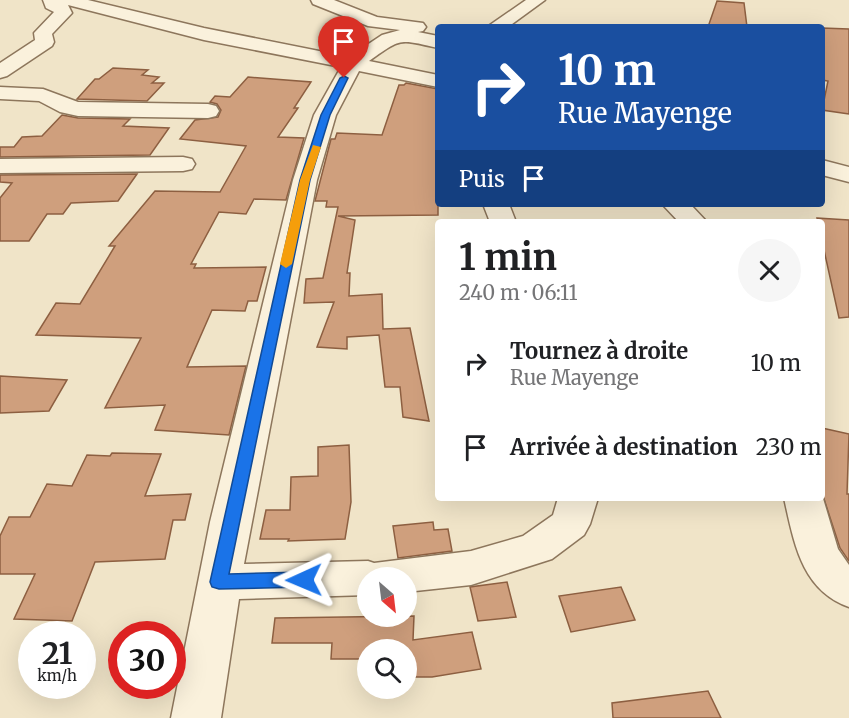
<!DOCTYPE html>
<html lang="fr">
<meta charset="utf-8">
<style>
:root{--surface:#fff;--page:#f6f6f6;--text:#202124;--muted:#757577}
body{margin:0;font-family:Merriweather,serif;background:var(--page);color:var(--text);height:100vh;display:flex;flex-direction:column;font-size:22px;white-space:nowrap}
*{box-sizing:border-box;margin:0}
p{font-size:20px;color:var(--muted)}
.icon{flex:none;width:33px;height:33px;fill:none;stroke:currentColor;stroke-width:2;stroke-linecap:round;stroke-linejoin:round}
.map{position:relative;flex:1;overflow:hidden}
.panel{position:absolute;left:435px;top:219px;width:390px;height:282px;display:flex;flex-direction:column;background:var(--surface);border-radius:6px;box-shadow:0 6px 24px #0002}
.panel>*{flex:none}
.banner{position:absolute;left:435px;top:24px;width:390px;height:183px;border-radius:6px;box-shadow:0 6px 24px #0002;background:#1a4fa0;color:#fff;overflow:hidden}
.needle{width:39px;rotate:152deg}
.fabs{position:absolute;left:357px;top:567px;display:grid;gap:12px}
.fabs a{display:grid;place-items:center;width:60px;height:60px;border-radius:50%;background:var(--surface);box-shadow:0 6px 24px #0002;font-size:30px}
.speed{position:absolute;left:18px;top:621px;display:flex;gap:12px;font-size:30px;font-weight:700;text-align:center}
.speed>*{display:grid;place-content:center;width:78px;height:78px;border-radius:50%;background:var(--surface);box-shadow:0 6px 24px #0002;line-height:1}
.speed small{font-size:15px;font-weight:400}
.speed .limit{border:9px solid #d22;background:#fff;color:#111}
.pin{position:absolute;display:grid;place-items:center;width:51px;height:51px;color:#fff;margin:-62px -26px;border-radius:50% 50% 50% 0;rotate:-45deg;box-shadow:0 0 6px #0007}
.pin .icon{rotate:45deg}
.me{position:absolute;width:66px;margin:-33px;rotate:269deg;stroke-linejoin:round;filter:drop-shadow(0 0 4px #0008)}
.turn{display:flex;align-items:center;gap:21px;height:126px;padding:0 24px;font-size:27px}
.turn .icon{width:78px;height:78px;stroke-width:2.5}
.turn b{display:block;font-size:42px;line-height:51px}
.then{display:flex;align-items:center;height:57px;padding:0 24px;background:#0003;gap:12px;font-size:22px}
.round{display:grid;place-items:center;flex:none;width:63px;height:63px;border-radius:32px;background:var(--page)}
.summary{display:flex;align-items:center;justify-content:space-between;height:102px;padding:0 24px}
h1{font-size:36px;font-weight:700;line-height:45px}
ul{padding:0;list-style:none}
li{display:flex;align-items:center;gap:18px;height:84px;padding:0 24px}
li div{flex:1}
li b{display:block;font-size:22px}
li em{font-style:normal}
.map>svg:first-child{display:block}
</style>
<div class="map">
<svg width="849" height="718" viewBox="0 0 849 718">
<rect width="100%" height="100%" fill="#f0e4c8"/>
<path fill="#cf9f7d" stroke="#8d5f41" stroke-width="1.5" d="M 717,1 L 744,3 L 747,27 L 708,27 Z
M 822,28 L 849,29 L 849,114 L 822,110 L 828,81 L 822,80 Z
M 113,68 L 148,70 L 142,75 L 159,77 L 152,83 L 164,83 L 147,101 L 77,99 L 95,79 L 99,79 Z
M 248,77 L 311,82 L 294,108 L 298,108 L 278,137 L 304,138 L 286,200 L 254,199 L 246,214 L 219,212 L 191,264 L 196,264 L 194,268 L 266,267 L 257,301 L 248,301 L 245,311 L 212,310 L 187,367 L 246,366 L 229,435 L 155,430 L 165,405 L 105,408 L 141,338 L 36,335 L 56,303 L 80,304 L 115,246 L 109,246 L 155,191 L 220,192 L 246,146 L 180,139 L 195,120 L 218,117 L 221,110 L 217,104 L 210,102 L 215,96 L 230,97 Z
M 406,83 L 438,89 L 438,215 L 338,216 L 355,220 L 347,273 L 350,273 L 349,296 L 382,294 L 383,329 L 410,328 L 429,421 L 403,417 L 400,387 L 385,387 L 379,335 L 347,337 L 347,349 L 317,347 L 334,302 L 304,303 L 306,279 L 323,278 L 338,207 L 326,207 L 327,201 L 315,201 L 331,139 L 335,139 L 337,133 L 382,135 L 399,85 L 404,85 Z
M 62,115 L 78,118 L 130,119 L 123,126 L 169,128 L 150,155 L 0,157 L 0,147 L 14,147 L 22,137 L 42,136 Z
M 137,174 L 118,201 L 71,203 L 63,214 L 47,214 L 29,241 L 0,241 L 0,198 L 12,183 L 0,182 L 0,175 Z
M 817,218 L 849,220 L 849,317 L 839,318 L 822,241 L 822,222 L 818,222 Z
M 0,376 L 67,380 L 49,411 L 0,413 Z
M 822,428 L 849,434 L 847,494 L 849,494 L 849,561 L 840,548 L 822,493 Z
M 349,445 L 351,502 L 345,539 L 288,541 L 289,539 L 260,539 L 266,510 L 290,510 L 291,477 L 318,476 L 318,447 Z
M 112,453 L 161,454 L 145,496 L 191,494 L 185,520 L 173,520 L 165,559 L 95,562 L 72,621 L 14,619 L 35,574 L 0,574 L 0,536 L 9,517 L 30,517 L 47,484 L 72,486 L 87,455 L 110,456 Z
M 433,522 L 434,530 L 448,529 L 452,551 L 398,558 L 393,526 Z
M 507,582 L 516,617 L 478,621 L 470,587 Z
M 621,587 L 635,620 L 571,632 L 559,596 Z
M 414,616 L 413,640 L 472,632 L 481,669 L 432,677 L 406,677 L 406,650 L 368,650 L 368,659 L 331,659 L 332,643 L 272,643 L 275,618 Z
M 708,691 L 721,718 L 613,718 L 612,703 Z"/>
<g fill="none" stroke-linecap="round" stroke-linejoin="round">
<defs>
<path id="street" d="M 43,0 L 88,0 L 204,28 L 349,57 L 382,35 L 400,30 L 368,26 L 313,4 L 311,0 L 334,0 L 377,17 L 423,23 L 426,27 L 423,31 L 418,32 L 438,36 L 438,48 C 398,39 402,38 369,61 L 438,75 L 438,87 L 359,71 L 336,115 L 317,180 L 244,564 L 368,561 L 374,563 L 471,551 L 523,536 L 553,515 L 558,498 L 598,498 L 590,524 L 584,535 L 552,559 L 471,585 L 406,592 L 406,578 L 368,578 L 368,595 L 239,599 L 221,718 L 171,718 L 210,522 L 293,180 L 314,115 L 341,67 L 204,40 L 68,5 L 72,13 L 52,34 L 54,42 L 52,46 L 7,76 L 0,78 L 0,63 L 35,40 L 34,33 L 54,12 L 46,8 Z
M 526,0 L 545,0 L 508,27 L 487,27 Z
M 0,87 L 43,89 L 78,102 L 208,104 L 216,106 L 219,111 L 216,116 L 208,118 L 78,116 L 60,112 L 39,101 L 0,99 Z
M 183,157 L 192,159 L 195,164 L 192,169 L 183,171 L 0,173 L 0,159 Z
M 822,160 L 849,167 L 849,182 L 822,175 Z
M 483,204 L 509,204 L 516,222 L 490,222 Z
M 662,204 L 690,204 L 707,222 L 679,222 Z
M 822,495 L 838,549 L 849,565 L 849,607 C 801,590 794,542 784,498 L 822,498 Z"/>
</defs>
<use href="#street" stroke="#8d765c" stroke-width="3"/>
<use href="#street" fill="#faf1dc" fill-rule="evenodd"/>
</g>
<path fill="#1a73e8" stroke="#114b97" stroke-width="1.5" d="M 344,76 L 348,78 L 330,115 L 310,180 L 229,574 L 304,572 L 310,575 L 313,580 L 310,585 L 304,587 L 219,589 L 212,587 L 210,582 L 300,180 L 321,115 L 340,78 Z"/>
<path fill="#f59e0b" d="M 313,145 L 321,147 L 310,180 L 292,264 L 286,268 L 280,264 L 300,180 Z"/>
</svg>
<div class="fabs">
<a><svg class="needle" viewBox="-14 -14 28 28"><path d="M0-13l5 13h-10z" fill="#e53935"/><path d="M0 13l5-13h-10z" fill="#757577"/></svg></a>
<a><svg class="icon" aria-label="search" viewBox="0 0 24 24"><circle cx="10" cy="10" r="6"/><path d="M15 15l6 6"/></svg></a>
</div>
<div class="speed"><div>21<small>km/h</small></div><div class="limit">30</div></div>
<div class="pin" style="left:344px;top:78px;background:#d93025"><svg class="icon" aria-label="arrive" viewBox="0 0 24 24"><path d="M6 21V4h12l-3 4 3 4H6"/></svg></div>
<svg class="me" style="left:304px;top:580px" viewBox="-20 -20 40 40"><path d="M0-17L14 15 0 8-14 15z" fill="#1a73e8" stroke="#fff" stroke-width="4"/></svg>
<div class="banner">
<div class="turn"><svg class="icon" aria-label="right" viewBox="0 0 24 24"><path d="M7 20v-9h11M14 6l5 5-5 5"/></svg><div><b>10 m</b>Rue Mayenge</div></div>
<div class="then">Puis<svg class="icon" aria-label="arrive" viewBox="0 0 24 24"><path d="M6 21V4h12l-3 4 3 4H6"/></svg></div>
</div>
<section class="panel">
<div class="summary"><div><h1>1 min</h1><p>240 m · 06:11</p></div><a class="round"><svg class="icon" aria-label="close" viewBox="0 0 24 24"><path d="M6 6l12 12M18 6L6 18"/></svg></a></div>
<ul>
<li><svg class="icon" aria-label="right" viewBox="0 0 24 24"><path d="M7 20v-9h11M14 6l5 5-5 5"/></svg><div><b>Tournez à droite</b><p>Rue Mayenge</p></div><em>10 m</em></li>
<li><svg class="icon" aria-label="arrive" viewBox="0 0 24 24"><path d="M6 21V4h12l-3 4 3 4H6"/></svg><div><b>Arrivée à destination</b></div><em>230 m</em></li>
</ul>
</section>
</div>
